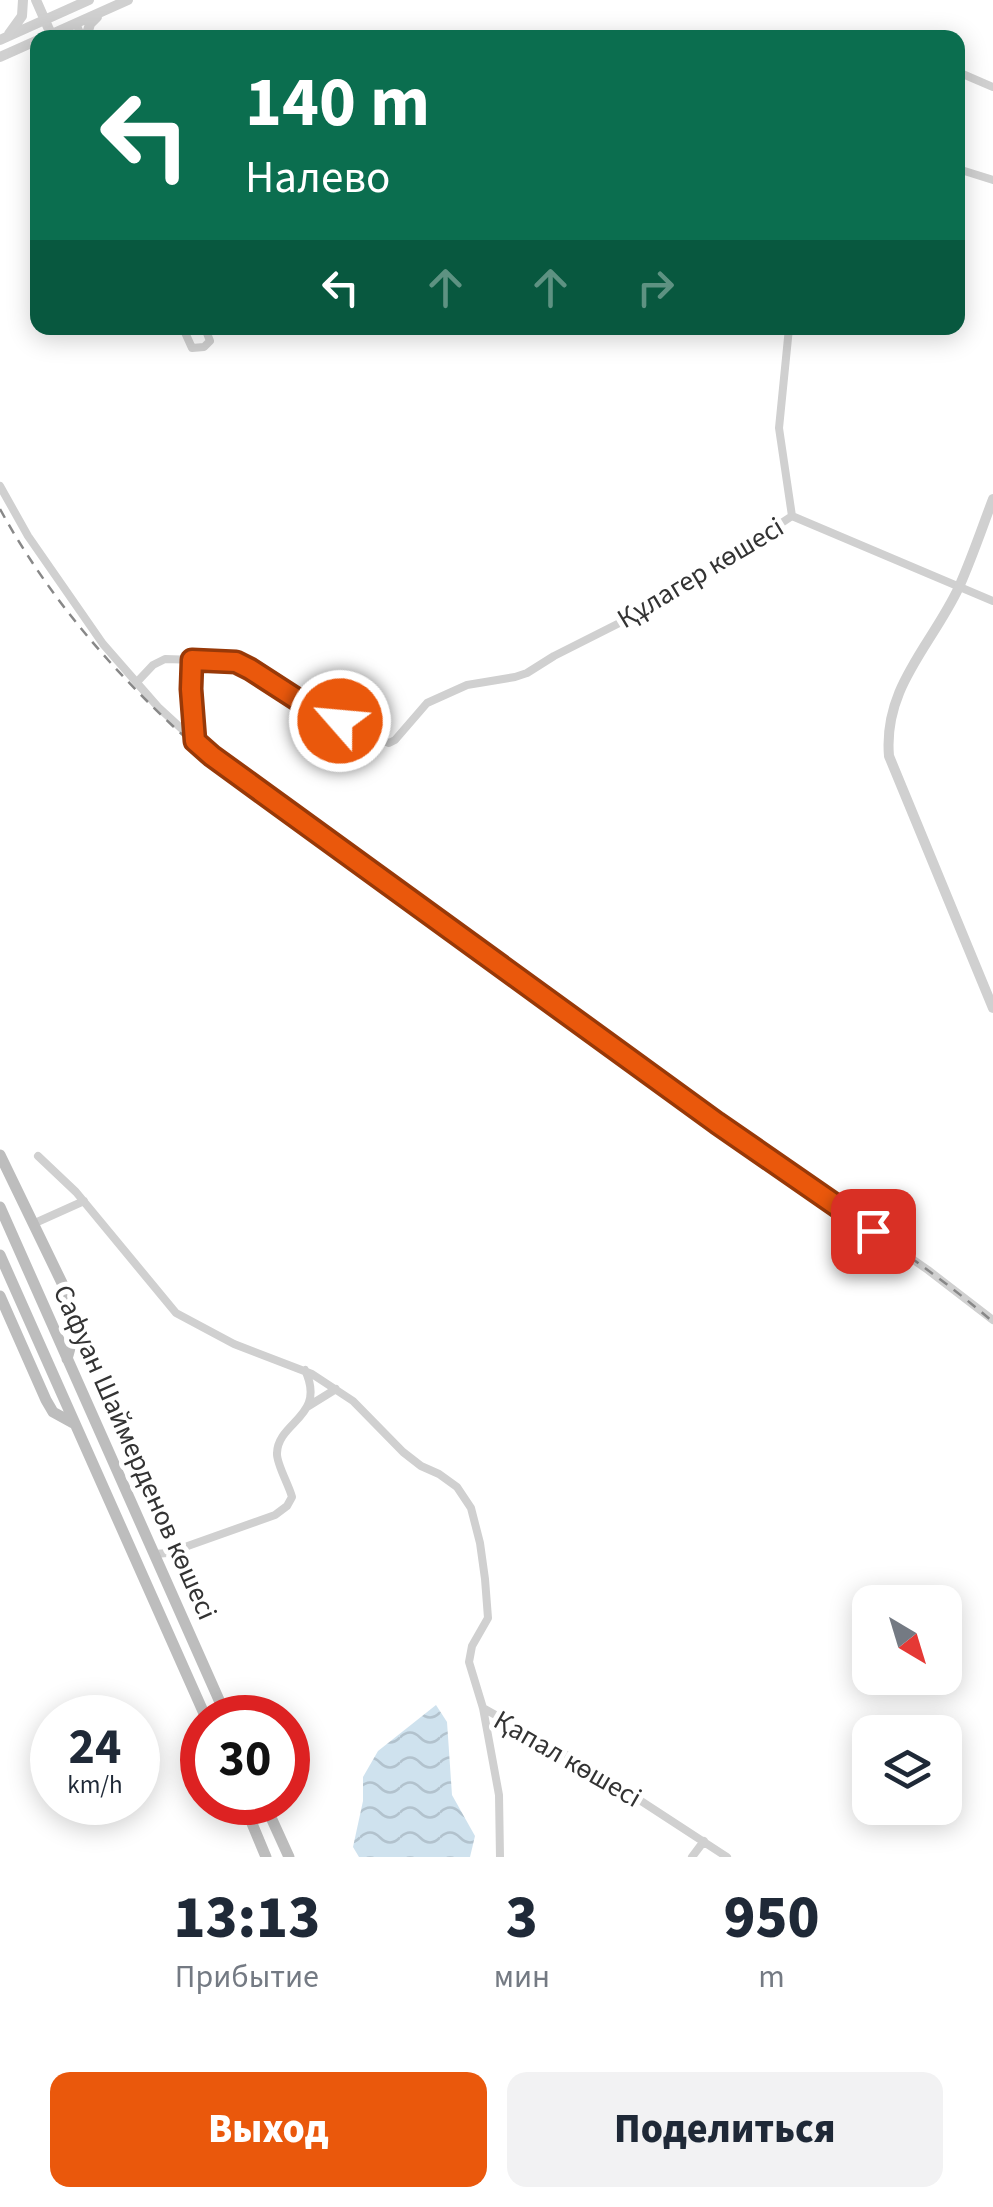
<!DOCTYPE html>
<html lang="ru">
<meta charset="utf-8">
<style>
:root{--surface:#fff;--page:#f2f2f3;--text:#1f2937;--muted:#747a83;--accent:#ea580c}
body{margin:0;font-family:"Source Sans 3",sans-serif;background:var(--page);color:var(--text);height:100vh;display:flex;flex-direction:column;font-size:38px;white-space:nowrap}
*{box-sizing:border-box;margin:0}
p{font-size:32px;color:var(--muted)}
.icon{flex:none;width:55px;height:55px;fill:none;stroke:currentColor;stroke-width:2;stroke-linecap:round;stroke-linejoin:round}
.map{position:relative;height:1857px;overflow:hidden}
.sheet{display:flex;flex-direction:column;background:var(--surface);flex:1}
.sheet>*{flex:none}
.banner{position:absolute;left:30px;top:30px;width:935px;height:305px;border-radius:20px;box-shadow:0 5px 25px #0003;background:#0b6e4f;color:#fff;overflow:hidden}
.needle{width:65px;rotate:142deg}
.controls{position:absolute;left:852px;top:1585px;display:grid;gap:20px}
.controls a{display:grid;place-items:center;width:110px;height:110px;border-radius:20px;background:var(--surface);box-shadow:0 5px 25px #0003;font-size:50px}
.speed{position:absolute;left:30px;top:1695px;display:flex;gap:20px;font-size:50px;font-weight:700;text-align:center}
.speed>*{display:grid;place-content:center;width:130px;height:130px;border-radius:50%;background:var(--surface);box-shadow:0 5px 25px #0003;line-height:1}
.speed small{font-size:25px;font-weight:400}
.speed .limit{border:15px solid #d22;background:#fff;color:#111}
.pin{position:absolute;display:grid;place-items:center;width:85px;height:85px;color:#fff;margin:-42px;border-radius:20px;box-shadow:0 5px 15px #0006}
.me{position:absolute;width:110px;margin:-55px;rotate:297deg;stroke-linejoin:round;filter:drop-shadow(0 0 8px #0008)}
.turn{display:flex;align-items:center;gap:35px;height:210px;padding:0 50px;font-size:45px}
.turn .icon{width:130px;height:130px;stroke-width:2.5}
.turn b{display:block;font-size:70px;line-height:85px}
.lanes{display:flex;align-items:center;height:95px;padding:0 50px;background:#0003;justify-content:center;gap:50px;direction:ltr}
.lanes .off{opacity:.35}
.eta{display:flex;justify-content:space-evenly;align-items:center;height:170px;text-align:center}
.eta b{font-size:60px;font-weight:800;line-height:70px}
.primary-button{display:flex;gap:20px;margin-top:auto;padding:20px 50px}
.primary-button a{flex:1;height:115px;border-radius:20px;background:var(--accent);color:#fff;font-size:40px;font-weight:800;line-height:115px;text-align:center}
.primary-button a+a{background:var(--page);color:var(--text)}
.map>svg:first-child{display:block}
</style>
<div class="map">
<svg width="993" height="1857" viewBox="0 0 993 1857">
<defs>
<pattern id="water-waves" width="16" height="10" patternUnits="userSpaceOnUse" patternTransform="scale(2.5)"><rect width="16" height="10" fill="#cfe2ee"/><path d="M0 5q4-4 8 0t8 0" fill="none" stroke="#b2c2cd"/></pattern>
</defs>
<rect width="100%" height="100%" fill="#fff"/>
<path fill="url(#water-waves)" d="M 436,1705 L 447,1722 L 452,1795 L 475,1836 L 470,1857 L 359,1857 L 353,1847 L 363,1801 L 363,1777 L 378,1751 Z"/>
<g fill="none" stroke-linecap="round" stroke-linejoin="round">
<path stroke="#d0d0d0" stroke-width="8" d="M 76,23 L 82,38
M 958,72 L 993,87
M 958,169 L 993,180
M 183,328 L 192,348 L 204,347 L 210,341 L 205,328
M 789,328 L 779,428 L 792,516
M 0,486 L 28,536 L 103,644 L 158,707 L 195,741 L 289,813 L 411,899 L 717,1123 L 928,1270 L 993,1320
M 192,660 L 191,689 L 195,741
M 137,682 L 153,665 L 165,659 L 229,661 L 250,669 L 315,711 L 389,743 L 395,740 L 427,703 L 467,685 L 515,677 L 527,673 L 554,656 L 667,599 L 792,516 L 993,601
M 38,1156 L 76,1192 L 176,1313 L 234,1344 L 312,1374 L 353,1401 L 403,1452 L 421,1466 L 439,1474 L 457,1487 L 471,1508 L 480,1543 L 485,1579 L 488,1618 L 472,1646 L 469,1662 L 483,1708 L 499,1795 L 500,1857
M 35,1223 L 84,1201
M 307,1407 L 336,1389
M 154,1554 L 168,1553 L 275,1515 L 287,1506 L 292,1497 C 289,1485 276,1463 277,1453 C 278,1421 327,1417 305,1370
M 483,1708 L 595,1771 L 727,1857
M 692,1857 L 704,1841"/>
<path stroke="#d0d0d0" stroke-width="10" d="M 36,0 L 51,34
M 9,34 L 22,16 L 23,0
M 43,38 L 128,0
M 89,38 L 87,34 L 90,24 L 97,17
M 0,40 L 89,0
M 0,57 L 38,40
M 993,499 C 982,528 972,558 959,587 C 932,645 883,687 889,756 L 993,1008"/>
<path stroke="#bdbdbd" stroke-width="11" d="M 0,1155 L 62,1283 L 76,1326 L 67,1359
M 0,1207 L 227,1718
M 0,1255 L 206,1718
M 0,1296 L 46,1400 L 53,1412 L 73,1423
M 243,1802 L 266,1857
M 264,1802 L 289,1857"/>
<path stroke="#888" stroke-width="2.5" stroke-dasharray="10 8" stroke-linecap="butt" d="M 0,509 C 49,599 119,679 196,747 C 258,802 330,847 397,895 C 520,982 643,1071 766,1158 C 842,1212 923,1261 993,1322"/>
</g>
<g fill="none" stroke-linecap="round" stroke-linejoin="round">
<defs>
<path id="route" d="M 340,721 L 315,711 L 250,669 L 236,662 L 192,660 L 191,689 L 195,741 L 212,756 L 717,1123 L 873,1231"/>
</defs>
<use href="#route" stroke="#983908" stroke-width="25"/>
<use href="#route" stroke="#ea580c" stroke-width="18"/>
</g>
<g text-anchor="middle" stroke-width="10" stroke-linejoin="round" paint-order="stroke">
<g font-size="28" fill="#333" stroke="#fff">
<text transform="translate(700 572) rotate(-31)" y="10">Құлагер көшесі</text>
<text transform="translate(136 1452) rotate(66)" y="10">Сафуан Шаймерденов көшесі</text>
<text transform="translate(568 1758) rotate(30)" y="10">Қапал көшесі</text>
</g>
</g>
</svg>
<div class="controls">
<a><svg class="needle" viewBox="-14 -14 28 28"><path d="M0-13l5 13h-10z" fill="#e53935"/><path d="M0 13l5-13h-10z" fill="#747a83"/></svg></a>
<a><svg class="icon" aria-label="layers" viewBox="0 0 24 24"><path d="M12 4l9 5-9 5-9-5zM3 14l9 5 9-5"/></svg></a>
</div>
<div class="speed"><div>24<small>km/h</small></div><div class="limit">30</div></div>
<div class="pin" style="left:873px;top:1231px;background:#d93025"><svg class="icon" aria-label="arrive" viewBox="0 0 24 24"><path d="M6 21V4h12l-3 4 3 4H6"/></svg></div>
<svg class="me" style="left:340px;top:721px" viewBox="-20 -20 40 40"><circle r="17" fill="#ea580c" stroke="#fff" stroke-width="3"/><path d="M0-11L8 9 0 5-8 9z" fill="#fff"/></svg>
<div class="banner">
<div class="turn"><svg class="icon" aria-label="left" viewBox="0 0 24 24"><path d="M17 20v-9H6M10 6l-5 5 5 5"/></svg><div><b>140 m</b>Налево</div></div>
<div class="lanes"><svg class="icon" aria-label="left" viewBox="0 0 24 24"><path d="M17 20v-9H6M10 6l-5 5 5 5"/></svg><svg class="icon off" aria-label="ahead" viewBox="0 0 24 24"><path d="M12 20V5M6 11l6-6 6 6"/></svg><svg class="icon off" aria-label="ahead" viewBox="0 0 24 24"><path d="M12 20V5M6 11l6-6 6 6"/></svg><svg class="icon off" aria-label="right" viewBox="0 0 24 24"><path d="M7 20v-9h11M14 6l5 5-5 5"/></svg></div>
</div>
</div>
<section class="sheet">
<div class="eta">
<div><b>13:13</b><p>Прибытие</p></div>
<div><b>3</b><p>мин</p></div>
<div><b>950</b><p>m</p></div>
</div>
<div class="primary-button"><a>Выход</a><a>Поделиться</a></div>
</section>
